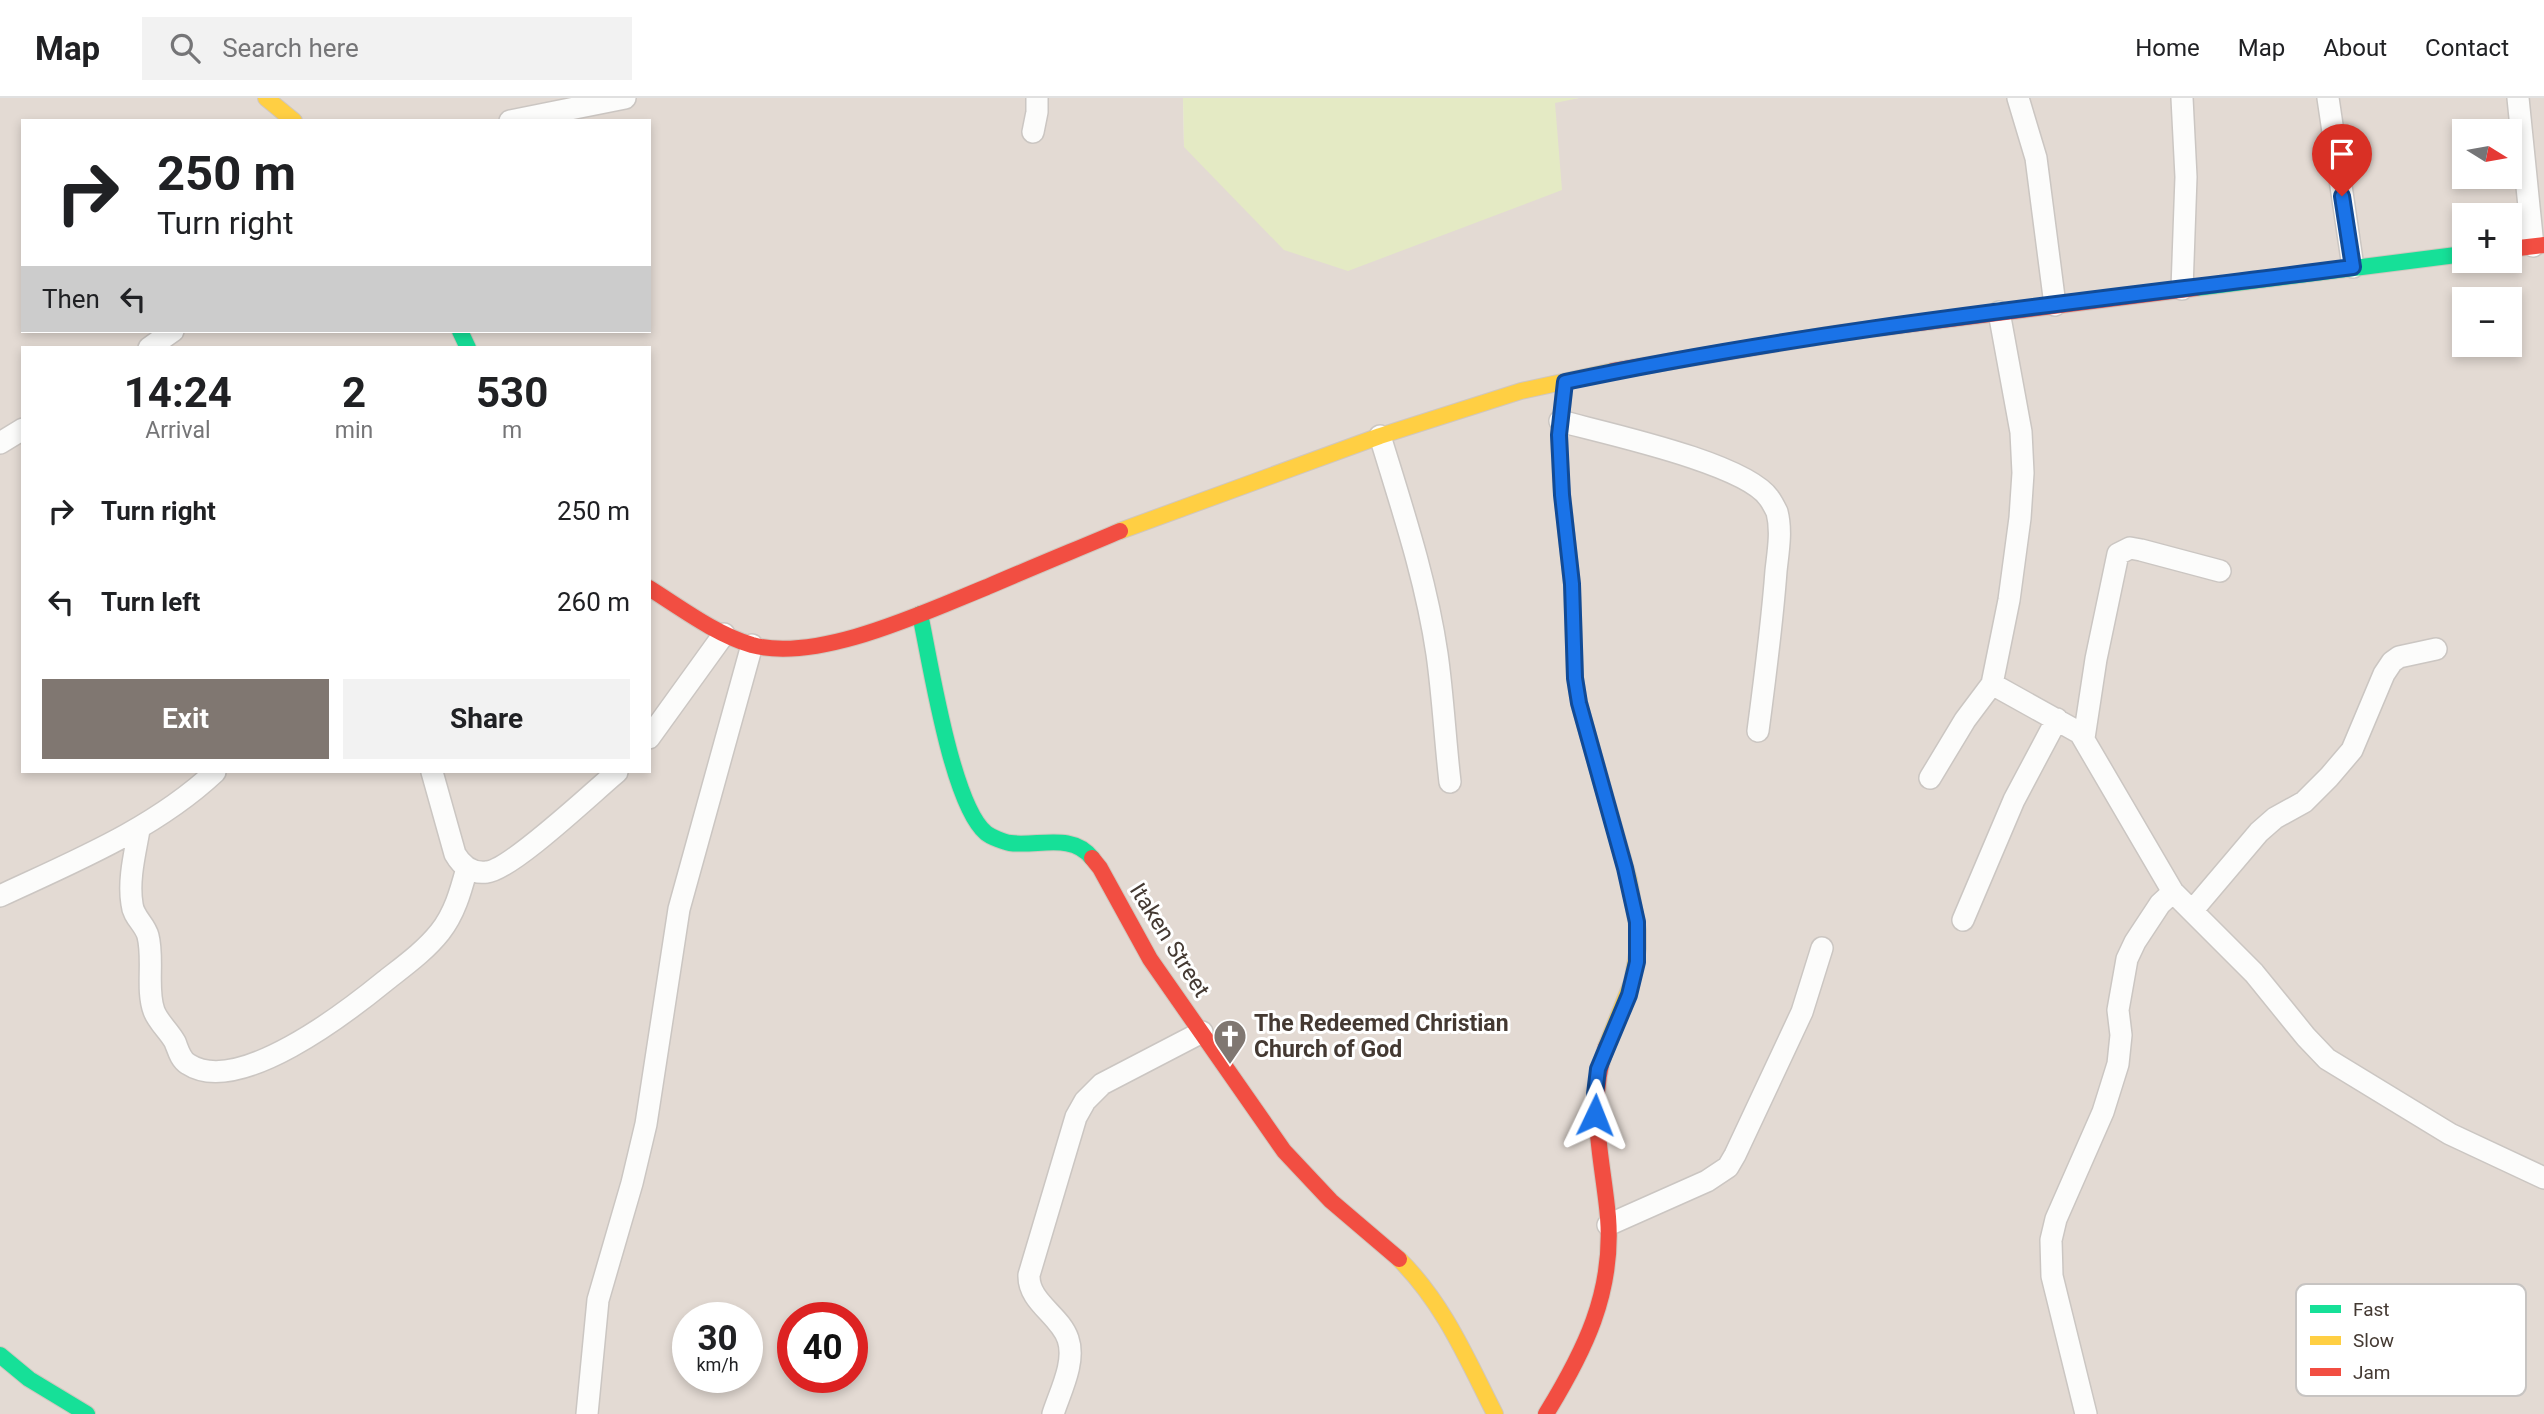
<!DOCTYPE html>
<meta charset="utf-8">
<style>
:root{--surface:#fff;--page:#f2f2f2;--text:#202124;--muted:#757577;--line:#e0e0e0;--accent:#807771}
body{margin:0;font-family:Roboto,sans-serif;background:var(--page);color:var(--text);height:100vh;display:flex;flex-direction:column;font-size:26px;white-space:nowrap}
*{box-sizing:border-box;margin:0}
p{font-size:23px;color:var(--muted)}
.icon{flex:none;width:38px;height:38px;fill:none;stroke:currentColor;stroke-width:2;stroke-linecap:round;stroke-linejoin:round}
.map{position:relative;flex:1;overflow:hidden}
.details{position:absolute;left:21px;top:248px;width:630px;height:427px;display:flex;flex-direction:column;background:var(--surface);border-radius:0px;box-shadow:0 4px 10px #0003}
.details>*{flex:none}
.guide{position:absolute;left:21px;top:21px;width:630px;height:214px;border-radius:0px;box-shadow:0 4px 10px #0003;background:#fff;color:var(--text);overflow:hidden}
.needle{width:46px;rotate:101deg}
.controls{position:absolute;left:2452px;top:21px;display:grid;gap:14px}
.controls a{display:grid;place-items:center;width:70px;height:70px;border-radius:0px;background:var(--surface);box-shadow:0 4px 10px #0003;font-size:35px}
.speed{position:absolute;left:672px;top:1204px;display:flex;gap:14px;font-size:35px;font-weight:700;text-align:center}
.speed>*{display:grid;place-content:center;width:91px;height:91px;border-radius:50%;background:var(--surface);box-shadow:0 4px 10px #0003;line-height:1}
.speed small{font-size:18px;font-weight:400}
.speed .limit{border:10px solid #d22;background:#fff;color:#111}
.pin{position:absolute;display:grid;place-items:center;width:60px;height:60px;color:#fff;margin:-72px -30px;border-radius:50% 50% 50% 0;rotate:-45deg;box-shadow:0 0 7px #0007}
.pin .icon{rotate:45deg}
.me{position:absolute;width:77px;margin:-38px;rotate:2deg;stroke-linejoin:round;filter:drop-shadow(0 0 5px #0008)}
.turn{display:flex;align-items:center;gap:24px;height:147px;padding:0 21px;font-size:32px}
.turn .icon{width:91px;height:91px;stroke-width:2.5}
.turn b{display:block;font-size:49px;line-height:60px}
.then{display:flex;align-items:center;height:66px;padding:0 21px;background:#0003;gap:14px;font-size:26px}
.eta{display:flex;justify-content:space-evenly;align-items:center;height:119px;text-align:center}
.eta b{font-size:42px;font-weight:700;line-height:49px}
.cta{display:flex;gap:14px;margin-top:auto;padding:14px 21px}
.cta a{flex:1;height:80px;border-radius:0px;background:var(--accent);color:#fff;font-size:28px;font-weight:700;line-height:80px;text-align:center}
.cta a+a{background:var(--page);color:var(--text)}
ul{padding:0;list-style:none}
li{display:flex;align-items:center;gap:21px;height:91px;padding:0 21px}
li div{flex:1}
li b{display:block;font-size:26px}
li em{font-style:normal}
header{display:flex;align-items:center;gap:42px;box-sizing:border-box;height:98px;padding:0 35px;background:var(--surface);border-bottom:2px solid var(--line)}
header strong{font-size:33px}
nav{display:flex;gap:38px;margin-inline-start:auto;font-size:24px}
.search{width:490px;height:63px;background:var(--page);display:flex;align-items:center;gap:18px;box-sizing:border-box;padding:0 24px;border-radius:0px;color:var(--muted);font-size:26px}
.map>svg:first-child{display:block}
</style>
<header>
<strong>Map</strong>
<div class="search"><svg class="icon" aria-label="search" viewBox="0 0 24 24"><circle cx="10" cy="10" r="6"/><path d="M15 15l6 6"/></svg>Search here</div>
<nav><a>Home</a><a>Map</a><a>About</a><a>Contact</a></nav>
</header>
<div class="map">
<svg width="2544" height="1316" viewBox="0 0 2544 1316">
<rect width="100%" height="100%" fill="#eeeae6"/>
<path fill="#e3dad3" fill-rule="evenodd" d="M 0,0 L 1183,0 L 1184,49 L 1579,0 L 2544,0 L 2544,1316 L 0,1316 ZM 23,23 L 649,23 L 649,233 L 23,233 ZM 2464,33 L 2510,33 L 2510,79 L 2464,79 ZM 2464,117 L 2510,117 L 2510,163 L 2464,163 ZM 2464,201 L 2510,201 L 2510,247 L 2464,247 ZM 23,250 L 649,250 L 649,674 L 23,674 ZM 688,1220 L 747,1220 L 747,1279 L 688,1279 ZM 793,1220 L 852,1220 L 852,1279 L 793,1279 Z"/>
<path fill="#e4eac4" d="M 1183,0 L 1579,0 L 1555,5 L 1562,92 L 1348,173 L 1284,152 L 1184,49 Z"/>
<g fill="none" stroke-linecap="round" stroke-linejoin="round">
<defs>
<path id="street" d="M 2018,0 L 2036,60 L 2055,207
M 2182,0 L 2186,79 L 2182,191
M 2328,0 L 2353,169
M 2518,0 L 2533,148
M 510,23 L 625,0
M 1033,34 L 1037,14 L 1037,0
M 149,250 L 173,233
M 1560,323 C 1604,335 1745,365 1769,400 C 1772,404 1775,410 1777,414 C 1782,433 1778,454 1776,473 C 1772,527 1765,580 1758,633
M 1380,338 C 1402,410 1426,481 1437,556 C 1443,598 1445,641 1450,684
M 0,345 L 23,331
M 1992,586 L 2080,635 L 2173,794 L 2254,875 L 2306,939 L 2327,961 L 2450,1036 L 2544,1080
M 649,640 L 724,536
M 2084,640 L 2096,561 L 2118,456 L 2130,450 L 2141,452 L 2220,473
M 432,674 L 455,756 C 462,768 472,776 487,774 C 511,772 593,694 617,674
M 1930,680 L 1965,622 L 1992,586 L 2009,502 L 2020,420 L 2023,375 L 2021,334 L 1999,214
M 139,732 C 135,755 128,782 132,806 C 133,819 145,826 148,838 C 154,861 146,892 154,913 C 158,924 169,933 175,944 C 178,951 180,961 188,966 C 238,999 347,914 385,883 C 404,868 425,853 440,834 C 455,815 461,792 467,770
M 0,798 C 75,763 154,731 215,674
M 2192,813 L 2259,734 L 2275,720 L 2304,704 L 2329,679 L 2352,652 L 2384,576 L 2392,564 L 2399,559 L 2436,551
M 1963,822 L 2014,702 L 2057,621
M 1608,1127 L 1707,1083 L 1728,1069 L 1735,1057 L 1802,914 L 1822,850
M 587,1316 L 598,1202 L 632,1085 L 646,1026 L 679,811 L 752,547
M 1053,1316 C 1060,1294 1076,1264 1068,1241 C 1060,1217 1028,1204 1029,1177 L 1076,1019 L 1085,1003 L 1102,986 L 1202,934
M 2086,1316 L 2052,1178 L 2051,1142 L 2056,1121 L 2103,1014 L 2118,966 L 2121,937 L 2118,912 L 2127,861 L 2135,844 L 2160,806 L 2173,794"/>
<path id="fast" d="M 2196,190 L 2464,156
M 460,233 L 468,250
M 920,516 C 930,563 952,707 986,735 C 991,739 1004,744 1010,745 C 1037,749 1072,734 1092,760
M 0,1257 L 29,1281 L 87,1316"/>
<path id="slow" d="M 266,0 L 294,23
M 1561,386 L 1572,487 L 1575,580 L 1579,605 L 1629,782 L 1638,833 L 1638,850 L 1632,884 L 1606,949
M 1120,433 L 1380,338 L 1521,293 L 1613,273
M 1399,1161 C 1444,1206 1466,1259 1495,1316"/>
<path id="jam" d="M 2510,151 L 2544,147
M 1613,273 L 1840,235 L 2196,190
M 1561,386 L 1559,337 L 1565,284
M 649,490 C 681,510 715,536 752,547 C 818,565 925,514 987,489 C 1031,470 1075,452 1120,433
M 1092,760 L 1100,770 L 1150,861 L 1284,1053 L 1331,1103 L 1399,1161
M 1546,1316 C 1584,1254 1614,1195 1608,1119 C 1603,1061 1586,1007 1606,949"/>
</defs>
<use href="#street" stroke="#cbc6c2" stroke-width="24"/>
<use href="#fast" stroke="#d0c7be" stroke-width="18"/>
<use href="#slow" stroke="#d0c7be" stroke-width="18"/>
<use href="#jam" stroke="#d0c7be" stroke-width="18"/>
<use href="#street" stroke="#fcfcfb" stroke-width="21"/>
<use href="#fast" stroke="#16e098" stroke-width="16"/>
<use href="#slow" stroke="#ffcf43" stroke-width="16"/>
<use href="#jam" stroke="#f24e42" stroke-width="16"/>
</g>
<g fill="none" stroke-linecap="round" stroke-linejoin="round">
<defs>
<path id="route" d="M 1595,1017 L 1595,996 L 1598,971 L 1629,897 L 1637,864 L 1637,824 L 1625,770 L 1579,605 L 1575,580 L 1572,486 L 1562,397 L 1559,337 L 1565,284 C 1825,229 2090,203 2353,169 L 2342,98"/>
</defs>
<use href="#route" stroke="#114b97" stroke-width="18"/>
<use href="#route" stroke="#1a73e8" stroke-width="12"/>
</g>
<defs>
<symbol id="church-pin" viewBox="-11 -11 22 30"><path d="M0 17L-7.5 6A9.5 9.5 0 1 1 7.5 6Z" fill="#807771" stroke="#fff"/><path d="M-1.2-6h2.4v3.5h3.3v2.4h-3.3V6h-2.4V-.1h-3.3v-2.4h3.3Z" fill="#fff"/></symbol>
</defs>
<g fill-rule="evenodd">
<use href="#church-pin" x="1211" y="919" width="38" height="52"/>
</g>
<g text-anchor="middle" stroke-width="6" stroke-linejoin="round" paint-order="stroke">
<g font-size="23" fill="#443932" stroke="#fff">
<text transform="translate(1170 842) rotate(58)" y="8">Itaken Street</text>
</g>
<g font-size="23" font-weight="bold" fill="#443932" stroke="#fff" text-anchor="start">
<text x="1254" y="933">The Redeemed Christian<tspan x="1254" dy="26">Church of God</tspan></text>
</g>
</g>
<rect x="2296" y="1186" width="230" height="112" rx="10" fill="#fff" stroke="#c7c4c2" stroke-width="2"/>
<rect x="2310" y="1207" width="31" height="8" fill="#16e098"/>
<rect x="2310" y="1238" width="31" height="9" fill="#ffcf43"/>
<rect x="2310" y="1270" width="31" height="8" fill="#f24e42"/>
<g font-size="19" fill="#443932">
<text x="2353" y="1218">Fast</text>
<text x="2353" y="1249">Slow</text>
<text x="2353" y="1281">Jam</text>
</g>
</svg>
<div class="controls">
<a><svg class="needle" viewBox="-14 -14 28 28"><path d="M0-13l5 13h-10z" fill="#e53935"/><path d="M0 13l5-13h-10z" fill="#757577"/></svg></a>
<a>+</a>
<a>−</a>
</div>
<div class="speed"><div>30<small>km/h</small></div><div class="limit">40</div></div>
<div class="pin" style="left:2342px;top:98px;background:#d93025"><svg class="icon" aria-label="arrive" viewBox="0 0 24 24"><path d="M6 21V4h12l-3 4 3 4H6"/></svg></div>
<svg class="me" style="left:1595px;top:1017px" viewBox="-20 -20 40 40"><path d="M0-17L14 15 0 8-14 15z" fill="#1a73e8" stroke="#fff" stroke-width="4"/></svg>
<div class="guide">
<div class="turn"><svg class="icon" aria-label="right" viewBox="0 0 24 24"><path d="M7 20v-9h11M14 6l5 5-5 5"/></svg><div><b>250 m</b>Turn right</div></div>
<div class="then">Then<svg class="icon" aria-label="left" viewBox="0 0 24 24"><path d="M17 20v-9H6M10 6l-5 5 5 5"/></svg></div>
</div>
<section class="details">
<div class="eta">
<div><b>14:24</b><p>Arrival</p></div>
<div><b>2</b><p>min</p></div>
<div><b>530</b><p>m</p></div>
</div>
<ul>
<li><svg class="icon" aria-label="right" viewBox="0 0 24 24"><path d="M7 20v-9h11M14 6l5 5-5 5"/></svg><div><b>Turn right</b></div><em>250 m</em></li>
<li><svg class="icon" aria-label="left" viewBox="0 0 24 24"><path d="M17 20v-9H6M10 6l-5 5 5 5"/></svg><div><b>Turn left</b></div><em>260 m</em></li>
</ul>
<div class="cta"><a>Exit</a><a>Share</a></div>
</section>
</div>
